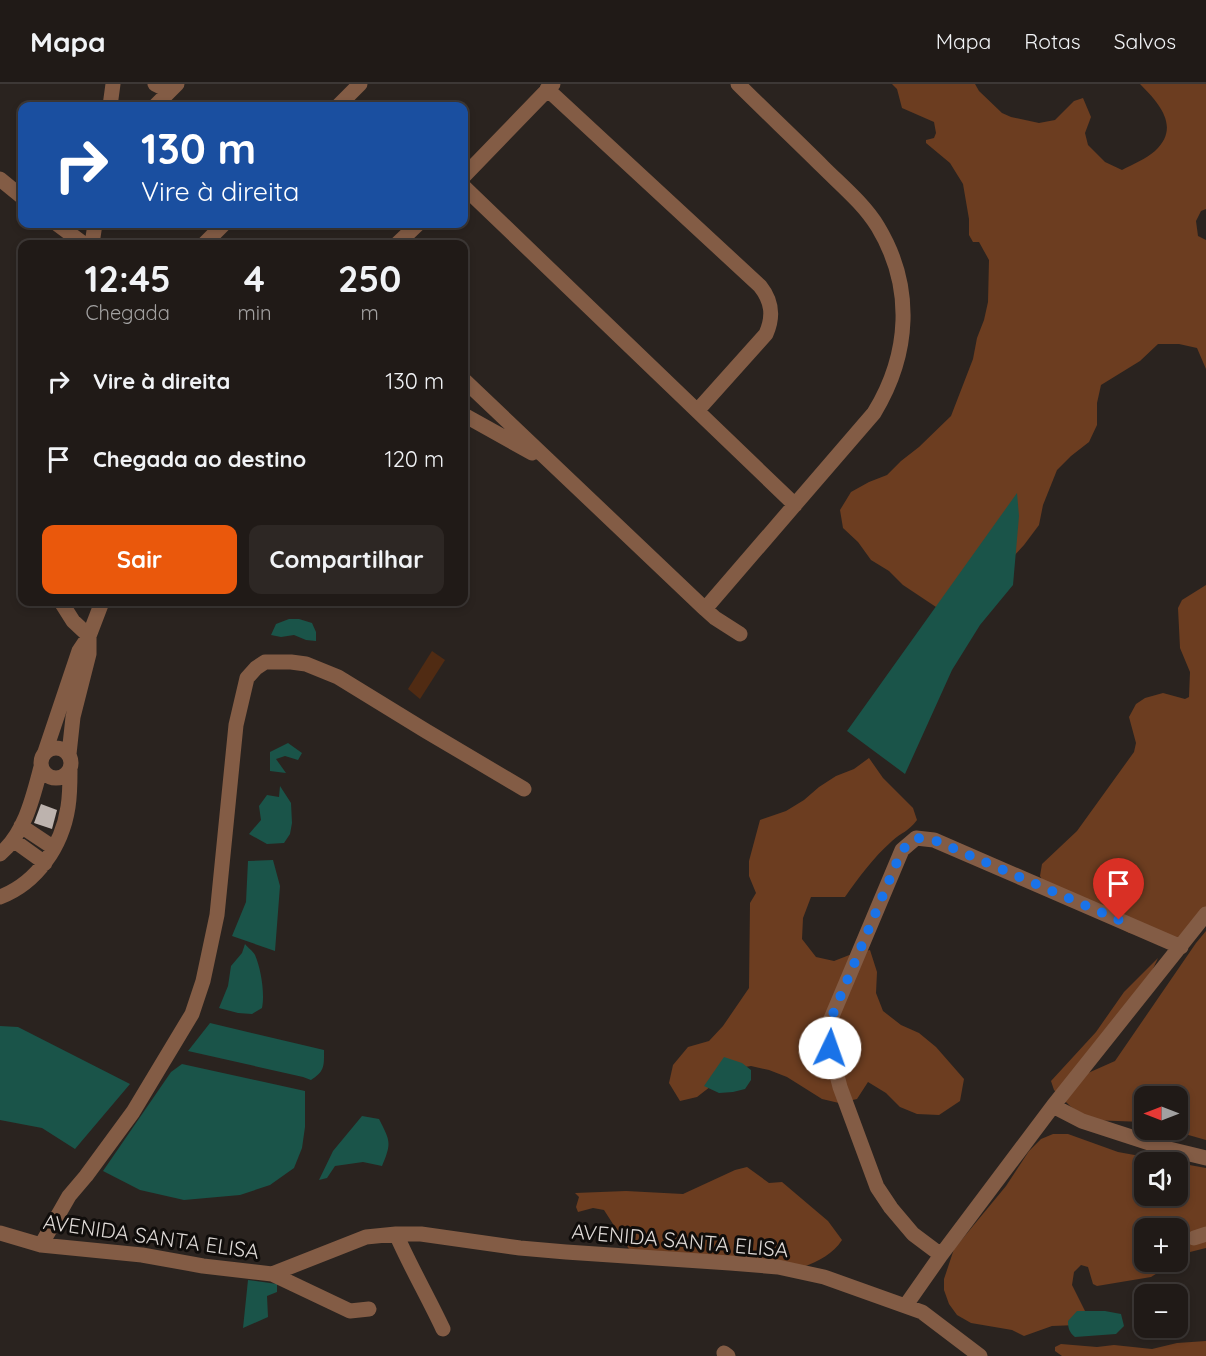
<!DOCTYPE html>
<html lang="pt">
<meta charset="utf-8">
<style>
:root{--surface:#201a17;--page:#2d2724;--text:#f1f3f6;--muted:#a2a1a1;--line:#3d3836;--accent:#ea580c}
body{margin:0;font-family:Quicksand,sans-serif;background:var(--page);color:var(--text);height:100vh;display:flex;flex-direction:column;font-size:22px;white-space:nowrap}
*{box-sizing:border-box;margin:0}
p{font-size:20px;color:var(--muted)}
.icon{flex:none;width:33px;height:33px;fill:none;stroke:currentColor;stroke-width:2;stroke-linecap:round;stroke-linejoin:round}
.map{position:relative;flex:1;overflow:hidden}
.side{position:absolute;left:18px;top:156px;width:450px;height:366px;display:flex;flex-direction:column;background:var(--surface);border-radius:12px;box-shadow:0 3px 9px #0003,0 0 0 2px var(--line)}
.side>*{flex:none}
.hud{position:absolute;left:18px;top:18px;width:450px;height:126px;border-radius:12px;box-shadow:0 3px 9px #0003,0 0 0 2px var(--line);background:#1a4fa0;color:#fff;overflow:hidden}
.needle{width:39px;rotate:270deg}
.buttons{position:absolute;left:1134px;top:1002px;display:grid;gap:12px}
.buttons a{display:grid;place-items:center;width:54px;height:54px;border-radius:12px;background:var(--surface);box-shadow:0 3px 9px #0003,0 0 0 2px var(--line);font-size:30px}
.pin{position:absolute;display:grid;place-items:center;width:51px;height:51px;color:#fff;margin:-62px -26px;border-radius:50% 50% 50% 0;rotate:-45deg;box-shadow:0 0 6px #0007}
.pin .icon{rotate:45deg}
.me{position:absolute;width:66px;margin:-33px;rotate:3deg;stroke-linejoin:round;filter:drop-shadow(0 0 4px #0008)}
.turn{display:flex;align-items:center;gap:21px;height:126px;padding:0 24px;font-size:27px}
.turn .icon{width:78px;height:78px;stroke-width:2.5}
.turn b{display:block;font-size:42px;line-height:51px}
.eta{display:flex;justify-content:space-evenly;align-items:center;height:102px;text-align:center}
.eta b{font-size:36px;font-weight:700;line-height:42px}
.primary-button{display:flex;gap:12px;margin-top:auto;padding:12px 24px}
.primary-button a{flex:1;height:69px;border-radius:12px;background:var(--accent);color:#fff;font-size:24px;font-weight:700;line-height:69px;text-align:center}
.primary-button a+a{background:var(--page);color:var(--text)}
ul{padding:0;list-style:none}
li{display:flex;align-items:center;gap:18px;height:78px;padding:0 24px}
li div{flex:1}
li b{display:block;font-size:22px}
li em{font-style:normal}
header{display:flex;align-items:center;gap:36px;box-sizing:border-box;height:84px;padding:0 30px;background:var(--surface);border-bottom:2px solid var(--line)}
header strong{font-size:28px}
nav{display:flex;gap:33px;margin-inline-start:auto;font-size:21px}
.map>svg:first-child{display:block}
</style>
<header>
<strong>Mapa</strong>
<nav><a>Mapa</a><a>Rotas</a><a>Salvos</a></nav>
</header>
<div class="map">
<svg width="1206" height="1272" viewBox="0 0 1206 1272">
<rect width="100%" height="100%" fill="#2a231f"/>
<path fill="#502b13" d="M 432,567 L 445,576 L 420,615 L 408,605 Z"/>
<path fill="#6c3d20" fill-rule="evenodd" d="M 892,0 L 975,0 L 979,7 L 1002,29 L 1011,33 L 1039,39 L 1055,36 L 1074,17 L 1083,14 L 1091,33 L 1085,49 L 1088,61 L 1105,78 L 1122,86 C 1133,80 1146,75 1155,67 C 1181,43 1159,19 1140,0 L 1206,0 L 1206,125 L 1201,127 L 1196,137 L 1198,152 L 1206,156 L 1206,285 L 1197,264 L 1179,260 L 1158,260 L 1140,277 L 1101,301 L 1097,319 L 1097,341 L 1089,358 L 1071,372 L 1057,386 L 1043,421 L 1039,441 L 1024,461 L 988,500 L 942,527 L 903,501 L 889,487 L 871,476 L 858,458 L 843,444 L 840,426 L 851,408 L 869,398 L 887,391 L 901,377 L 919,363 L 951,332 L 973,275 L 977,254 L 984,236 L 988,218 L 989,176 L 979,158 L 973,158 L 969,151 L 969,135 L 963,100 L 950,79 L 926,59 L 926,56 L 934,54 L 936,49 L 934,38 L 902,24 L 897,5 Z
M 1206,501 L 1206,828 L 1192,844 L 1174,856 L 1129,849 L 1057,809 L 1044,799 L 1040,792 L 1042,780 L 1077,747 L 1134,668 L 1136,659 L 1129,633 L 1136,620 L 1145,614 L 1163,609 L 1185,615 L 1189,613 L 1190,588 L 1180,564 L 1178,524 L 1182,516 Z
M 869,674 L 883,694 L 913,724 L 917,736 C 908,748 902,748 892,757 C 873,774 859,793 845,813 L 811,813 L 803,834 L 802,855 L 816,873 L 834,877 L 852,870 L 870,866 L 877,888 L 876,909 L 883,927 L 901,941 L 919,949 L 936,963 L 964,995 L 960,1017 L 939,1031 L 917,1030 L 900,1023 L 886,1009 L 868,998 L 857,1015 L 839,1019 L 822,1015 L 787,993 L 769,986 L 751,982 L 733,985 L 697,1013 L 680,1017 L 669,999 L 673,981 L 688,963 L 709,957 L 723,942 L 749,904 L 750,819 L 756,809 L 749,792 L 749,777 L 760,736 L 786,727 L 804,716 L 819,703 L 836,692 L 854,685 Z
M 1206,847 L 1206,1056 L 1171,1046 L 1178,1046 L 1178,1012 L 1144,1012 L 1144,1038 L 1090,1036 L 1070,1022 L 1054,1006 L 1051,997 L 1096,948 L 1124,908 L 1158,874 L 1151,889 L 1088,989 L 1115,977 L 1196,859 Z
M 1053,1050 L 1068,1050 L 1118,1068 L 1206,1084 L 1206,1164 L 1178,1171 L 1178,1144 L 1144,1144 L 1144,1178 L 1167,1178 L 1159,1188 L 1151,1193 L 1097,1202 L 1093,1200 L 1088,1183 L 1081,1181 L 1074,1188 L 1072,1201 L 1086,1229 L 1077,1241 L 1052,1242 L 1024,1252 L 1012,1246 L 971,1239 L 957,1231 L 949,1220 L 944,1206 L 944,1195 L 954,1165 L 1006,1102 L 1029,1067 L 1041,1055 ZM 1144,1078 L 1178,1078 L 1178,1112 L 1144,1112 Z
M 747,1083 L 769,1099 L 782,1098 L 828,1137 L 842,1156 C 833,1170 819,1177 803,1183 L 629,1165 L 604,1126 L 593,1124 L 578,1128 L 576,1123 L 579,1113 L 575,1109 L 626,1107 L 683,1110 L 735,1086 Z
M 1206,1257 L 1206,1272 L 1062,1272 L 1055,1267 L 1055,1263 L 1061,1260 L 1097,1263 L 1114,1261 L 1152,1265 L 1177,1259 Z"/>
<path fill="#1a5449" d="M 1017,409 L 1019,432 L 1013,501 L 980,541 L 952,586 L 905,690 L 847,647 Z
M 289,535 L 299,535 L 312,539 L 316,548 L 316,557 L 306,556 L 294,551 L 281,553 L 271,551 L 276,540 Z
M 288,659 L 302,669 L 298,676 L 285,672 L 276,675 L 286,689 L 270,687 L 270,668 Z
M 280,702 L 291,719 L 292,739 L 290,750 L 284,759 L 267,760 L 249,750 L 261,736 L 259,722 L 267,711 L 279,713 Z
M 273,776 L 280,802 L 275,867 L 232,852 L 246,818 L 248,777 Z
M 245,860 C 248,864 253,867 255,871 C 261,885 265,909 262,924 L 252,930 L 238,929 L 219,924 L 228,902 L 231,882 L 242,869 Z
M 210,939 L 324,966 C 324,982 325,987 311,996 L 303,993 L 188,967 Z
M 0,942 L 18,943 L 130,1000 L 75,1065 L 42,1044 L 0,1036 Z
M 724,973 L 742,979 L 751,986 L 751,996 L 745,1005 L 733,1008 L 719,1009 L 704,1002 Z
M 182,980 L 305,1007 L 305,1043 L 302,1064 L 294,1084 L 270,1101 L 240,1111 L 184,1116 L 140,1106 L 103,1087 L 171,988 Z
M 362,1032 L 379,1035 C 390,1057 392,1058 382,1082 L 363,1078 L 335,1082 L 327,1094 L 319,1096 L 333,1067 Z
M 248,1196 L 277,1200 L 277,1208 L 267,1212 L 268,1233 L 243,1244 Z
M 1077,1227 L 1105,1227 L 1121,1230 L 1124,1242 L 1116,1250 L 1075,1253 C 1069,1248 1068,1244 1068,1237 Z"/>
<path fill="#bdb3ae" d="M 41,720 L 57,726 L 52,745 L 34,739 Z"/>
<g fill="none" stroke-linecap="round" stroke-linejoin="round">
<path stroke="#835c45" stroke-width="15" d="M 155,0 L 169,7
M 547,5 L 760,202 C 772,217 774,232 766,250 L 697,327
M 110,22 L 113,0
M 155,22 L 177,0
M 338,22 L 360,0
M 464,92 L 553,0
M 0,95 L 22,113
M 464,103 L 795,421
M 57,140 L 84,160
M 92,160 L 95,140
M 204,160 L 224,140
M 397,160 L 418,140
M 464,296 L 705,525 L 715,534 L 740,550
M 464,331 L 532,369
M 61,518 L 73,537 L 89,552
M 705,525 L 874,329 C 910,270 914,203 878,143 C 864,120 842,102 823,83 C 795,55 766,28 738,0
M41 679a15 15 0 1 1 30 0a15 15 0 1 1-30 0Z
M 45,668 L 79,567 L 89,552 L 102,518
M 69,670 L 73,633 L 89,570 L 89,552
M 21,742 L 54,764
M 13,756 L 45,779
M 0,770 C 25,749 33,713 41,683
M 0,813 C 37,799 62,762 68,723 C 70,711 70,698 70,686
M 1053,1022 L 1082,1037 L 1165,1064 L 1206,1074
M 0,1149 L 41,1161 L 142,1171 L 203,1182 L 272,1190 L 366,1153 L 396,1150 L 421,1150 L 520,1164 L 566,1168 L 730,1179 L 778,1183 L 824,1193 L 922,1228 L 980,1272
M 396,1150 C 410,1182 428,1213 443,1245
M 1194,1154 L 1206,1150
M 41,1161 L 69,1112 L 86,1092 L 133,1028 L 192,930 L 203,897 L 217,831 L 236,641 L 247,594 L 256,584 L 265,578 L 291,578 L 306,580 L 338,593 L 426,647 L 524,705
M 941,1171 L 913,1150 L 891,1124 L 877,1103 L 840,1003 L 830,964 L 830,937 L 902,766 L 916,754 L 934,756 L 1181,863
M 272,1190 L 350,1227 L 369,1225
M 906,1221 L 941,1171 L 1053,1022 L 1206,830
M 724,1269 L 728,1272"/>
</g>
<g fill="none" stroke-linecap="round" stroke-linejoin="round">
<path stroke="#1a73e8" stroke-width="10" stroke-dasharray="0 18" d="M 830,964 L 830,937 L 902,766 L 916,754 L 934,756 L 1119,836"/>
</g>
<g text-anchor="middle" stroke-width="6" stroke-linejoin="round" paint-order="stroke">
<g font-size="21" fill="#ded9d6" stroke="#100d0b">
<text transform="translate(151 1153) rotate(8)" y="7">AVENIDA SANTA ELISA</text>
<text transform="translate(680 1157) rotate(5)" y="7">AVENIDA SANTA ELISA</text>
</g>
</g>
</svg>
<div class="buttons">
<a><svg class="needle" viewBox="-14 -14 28 28"><path d="M0-13l5 13h-10z" fill="#e53935"/><path d="M0 13l5-13h-10z" fill="#a2a1a1"/></svg></a>
<a><svg class="icon" aria-label="sound" viewBox="0 0 24 24"><path d="M4 9h4l5-4v14l-5-4H4zM17 9q2 3 0 6"/></svg></a>
<a>+</a>
<a>−</a>
</div>
<div class="pin" style="left:1119px;top:836px;background:#d93025"><svg class="icon" aria-label="arrive" viewBox="0 0 24 24"><path d="M6 21V4h12l-3 4 3 4H6"/></svg></div>
<svg class="me" style="left:830px;top:964px" viewBox="-20 -20 40 40"><circle r="19" fill="#fff"/><path d="M0-13L10 11 0 6-10 11z" fill="#1a73e8"/></svg>
<div class="hud">
<div class="turn"><svg class="icon" aria-label="right" viewBox="0 0 24 24"><path d="M7 20v-9h11M14 6l5 5-5 5"/></svg><div><b>130 m</b>Vire à direita</div></div>
</div>
<section class="side">
<div class="eta">
<div><b>12:45</b><p>Chegada</p></div>
<div><b>4</b><p>min</p></div>
<div><b>250</b><p>m</p></div>
</div>
<ul>
<li><svg class="icon" aria-label="right" viewBox="0 0 24 24"><path d="M7 20v-9h11M14 6l5 5-5 5"/></svg><div><b>Vire à direita</b></div><em>130 m</em></li>
<li><svg class="icon" aria-label="arrive" viewBox="0 0 24 24"><path d="M6 21V4h12l-3 4 3 4H6"/></svg><div><b>Chegada ao destino</b></div><em>120 m</em></li>
</ul>
<div class="primary-button"><a>Sair</a><a>Compartilhar</a></div>
</section>
</div>
